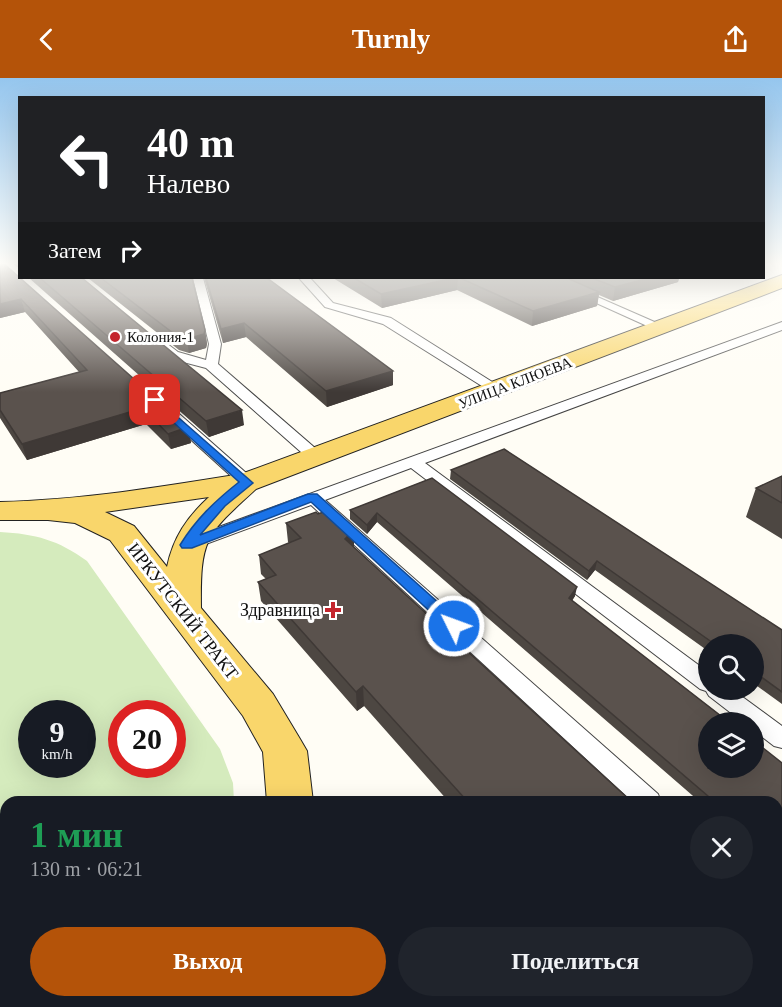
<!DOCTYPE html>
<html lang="ru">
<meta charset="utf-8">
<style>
:root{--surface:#171b24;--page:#20242c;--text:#f1f3f6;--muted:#9ea1a6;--accent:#b45309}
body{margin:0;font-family:Georgia,serif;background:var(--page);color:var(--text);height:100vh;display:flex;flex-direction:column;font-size:22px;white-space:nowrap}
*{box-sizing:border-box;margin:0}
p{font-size:20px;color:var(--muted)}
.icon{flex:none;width:33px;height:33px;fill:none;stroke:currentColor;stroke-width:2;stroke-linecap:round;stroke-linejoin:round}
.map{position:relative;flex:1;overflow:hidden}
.panel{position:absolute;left:0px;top:718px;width:783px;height:212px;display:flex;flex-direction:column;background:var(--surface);border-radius:18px 18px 0 0;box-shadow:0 6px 24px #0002}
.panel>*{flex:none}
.hud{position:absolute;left:18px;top:18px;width:747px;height:183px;border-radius:0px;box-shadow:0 6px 24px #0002;background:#202124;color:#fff;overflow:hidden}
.controls{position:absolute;left:698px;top:556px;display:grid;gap:12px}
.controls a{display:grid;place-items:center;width:66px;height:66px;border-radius:50%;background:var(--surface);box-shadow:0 6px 24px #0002;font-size:30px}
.speed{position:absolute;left:18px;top:622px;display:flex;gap:12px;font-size:30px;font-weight:700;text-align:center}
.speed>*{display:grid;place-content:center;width:78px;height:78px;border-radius:50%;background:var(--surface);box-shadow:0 6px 24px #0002;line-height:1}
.speed small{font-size:15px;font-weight:400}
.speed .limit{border:9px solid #d22;background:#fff;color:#111}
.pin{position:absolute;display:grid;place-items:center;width:51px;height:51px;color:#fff;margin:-26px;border-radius:12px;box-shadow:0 3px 9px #0006}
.me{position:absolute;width:66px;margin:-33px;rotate:312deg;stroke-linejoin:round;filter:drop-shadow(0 0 4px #0008)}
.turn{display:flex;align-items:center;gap:21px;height:126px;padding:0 30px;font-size:27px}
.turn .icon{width:78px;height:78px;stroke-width:2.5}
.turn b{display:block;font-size:42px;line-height:51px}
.then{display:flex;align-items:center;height:57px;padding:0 30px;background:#0003;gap:12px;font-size:22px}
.round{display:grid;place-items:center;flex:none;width:63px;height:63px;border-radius:32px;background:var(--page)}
.headline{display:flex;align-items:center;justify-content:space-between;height:102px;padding:0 30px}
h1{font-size:36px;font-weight:700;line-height:45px;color:#1e9e55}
.button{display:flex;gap:12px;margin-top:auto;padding:12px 30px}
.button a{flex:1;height:69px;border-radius:36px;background:var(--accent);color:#fff;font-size:24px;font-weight:700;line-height:69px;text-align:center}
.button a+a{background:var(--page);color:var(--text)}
header{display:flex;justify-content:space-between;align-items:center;height:78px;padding:0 30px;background:var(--accent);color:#fff;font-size:27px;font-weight:700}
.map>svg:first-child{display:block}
</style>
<header><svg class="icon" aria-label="back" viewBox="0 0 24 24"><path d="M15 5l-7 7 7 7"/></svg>Turnly<svg class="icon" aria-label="share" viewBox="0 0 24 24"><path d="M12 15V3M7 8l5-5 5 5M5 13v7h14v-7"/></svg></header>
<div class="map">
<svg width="782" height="929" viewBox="0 0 782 929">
<rect width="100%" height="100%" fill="#fffdf5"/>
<path fill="#d5ebbd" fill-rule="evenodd" d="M 0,454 C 36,456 58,462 87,483 L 220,671 L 233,705 L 234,724 L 6,724 L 6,924 L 112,924 L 104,929 L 0,929 ZM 32,636 L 82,636 L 82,687 L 32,687 ZM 122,636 L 172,636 L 172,687 L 122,687 Z"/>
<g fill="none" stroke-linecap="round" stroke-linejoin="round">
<defs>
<path id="lane" d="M 193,200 L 203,200 L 221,266 L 218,286 L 322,376 L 324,379 L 322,382 L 310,382 L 206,290 L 168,280 L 153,267 L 151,264 L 153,261 L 161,261 L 178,274 L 206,282 L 209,266 Z
M 299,200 L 310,200 L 333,225 L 391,240 L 505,312 L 498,316 L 493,315 L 383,246 L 325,229 Z
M 541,200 L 554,200 L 666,249 L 660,253 L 656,252 Z
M 782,244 L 782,252 L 425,385 L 708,594 L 708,612 L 733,612 L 782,648 L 782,670 L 774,668 L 753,652 L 753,645 L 744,645 L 709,618 L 706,613 L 700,611 L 411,390 L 325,422 L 658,716 L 661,724 L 633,724 L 311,427 L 195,470 L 183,470 L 180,466 L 183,462 Z
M 172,333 L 177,334 L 253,401 L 255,404 L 253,407 L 241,407 L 167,340 L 165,337 L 167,334 Z
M 777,827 L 782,829 L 782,859 L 777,857 Z
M 372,924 L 404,924 L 406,929 L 374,929 Z"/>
<path id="primary" d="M 782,197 L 782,210 L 256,411 C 206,457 200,459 201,530 L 273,616 L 300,661 L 307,673 L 313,724 L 267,724 L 263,674 L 243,638 L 110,462 L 75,445 L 48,442 L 0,442 L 0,424 C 81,422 161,409 241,396 ZM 209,419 C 187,439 173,460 167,489 L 134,448 L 105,434 Z
M 150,924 L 257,924 L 255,929 L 148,929 Z"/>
</defs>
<use href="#lane" stroke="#444" stroke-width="2"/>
<use href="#primary" stroke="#222" stroke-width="2"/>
<use href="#lane" fill="#fff" fill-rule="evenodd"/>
<use href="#primary" fill="#f9d66b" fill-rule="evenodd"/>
</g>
<path fill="#4d4742" d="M 0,184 L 188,349 L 191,365 L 171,371 L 146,346 L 27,382 L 0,340 L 0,315 L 79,294 L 25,234 L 0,240 Z
M 11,184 L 20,184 L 20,191 Z
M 29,200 L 82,200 L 244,347 L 209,359 Z
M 88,200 L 192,200 L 205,252 L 207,266 L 206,270 L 189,275 L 179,272 Z
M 204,200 L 267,200 L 393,293 L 393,307 L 327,329 L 246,259 L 223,265 Z
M 333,200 L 679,200 L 678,204 L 613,223 L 599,217 L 597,228 L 532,248 L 457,212 L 382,230 Z
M 451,392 L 782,552 L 782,626 L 753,605 L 753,567 L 708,567 L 708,573 L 595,492 L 587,502 L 450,401 Z
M 782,398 L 782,461 L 746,439 L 756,410 Z
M 432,400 L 575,518 L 572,523 L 782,685 L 782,795 L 777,791 L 777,724 L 700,724 L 377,444 L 367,456 L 350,441 L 350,432 Z
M 286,445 L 354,469 L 632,724 L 449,724 L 364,628 L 357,633 L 261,523 L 258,504 L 266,501 L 261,496 L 259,477 L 289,465 L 288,464 Z
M 453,924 L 564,924 L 568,929 L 457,929 Z
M 625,924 L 697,924 L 691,929 L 629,929 Z
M 745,924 L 777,924 L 782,929 L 750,929 Z"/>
<path fill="#3f3936" d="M 454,200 L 458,200 L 457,212 L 382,230 L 381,216 Z
M 649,200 L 679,200 L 678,204 L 613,223 L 615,209 Z
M 599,214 L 597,228 L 532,248 L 533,233 Z
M 21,221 L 25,234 L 0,240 L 0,226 Z
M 244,245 L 246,259 L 223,265 L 221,251 Z
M 205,252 L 207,266 L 206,270 L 189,275 L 187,261 Z
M 393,293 L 393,307 L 327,329 L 326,313 Z
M 143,330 L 146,346 L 27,382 L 22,366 Z
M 242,332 L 244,347 L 209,359 L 206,343 Z
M 188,349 L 191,365 L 171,371 L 168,356 Z
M 377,435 L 377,444 L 367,456 L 367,447 Z
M 354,452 L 354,470 L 345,461 Z
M 597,483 L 595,492 L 587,502 L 589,493 Z
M 577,509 L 575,518 L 567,529 L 569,520 Z
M 363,608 L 364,628 L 357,633 L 356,614 Z
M 686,924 L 697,924 L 691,929 L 680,929 Z"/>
<path fill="#5a524d" stroke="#3f3936" stroke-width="1.5" d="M 0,184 L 2,184 L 188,349 L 168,356 L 143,330 L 22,366 L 0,332 L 0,315 L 87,292 L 21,221 L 0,226 Z
M 40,200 L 82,200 L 242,332 L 206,343 Z
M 101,200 L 192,200 L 205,252 L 204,256 L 187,261 L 177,258 Z
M 206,200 L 267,200 L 393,293 L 326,313 L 244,245 L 221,251 Z
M 354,200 L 454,200 L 381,216 Z
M 460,200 L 567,200 L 599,214 L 533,233 Z
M 592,200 L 649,200 L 615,209 Z
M 504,371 L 782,552 L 782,614 L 753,593 L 753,567 L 716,567 L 597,483 L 589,493 L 451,392 Z
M 782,398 L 782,425 L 756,410 Z
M 432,400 L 577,509 L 569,520 L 730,645 L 708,645 L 708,690 L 753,690 L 753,662 L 782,685 L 782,782 L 777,777 L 777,724 L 715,724 L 377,435 L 367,447 L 350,432 Z
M 331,431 L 354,452 L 345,461 L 632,724 L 468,724 L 363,608 L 356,614 L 258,504 L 276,497 L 259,477 L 301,460 L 286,445 L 316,434 L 318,436 Z
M 777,858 L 782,863 L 782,929 L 778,929 L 773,924 L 777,924 Z
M 336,924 L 356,924 L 359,929 L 329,929 Z
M 474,924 L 564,924 L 568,929 L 478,929 Z
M 648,924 L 686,924 L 680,929 L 652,929 Z"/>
<linearGradient id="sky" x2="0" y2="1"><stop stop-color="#95c6ee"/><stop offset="0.59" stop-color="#fffefa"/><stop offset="1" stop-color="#fffefa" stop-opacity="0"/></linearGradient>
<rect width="782" height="314" fill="url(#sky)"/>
<path fill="#1a73e8" stroke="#114b97" stroke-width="1.5" d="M 155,319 L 253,405 L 225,428 L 200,457 L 308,416 L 317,416 L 460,544 L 462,548 L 460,551 L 449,551 L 311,424 L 192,470 L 182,470 L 180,467 C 196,441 215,423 239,404 L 151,324 L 150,322 Z"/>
<g fill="#c4262e" stroke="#fff" stroke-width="2">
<circle cx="115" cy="259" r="6"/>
<path d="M330 523h6v6h6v6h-6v6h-6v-6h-6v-6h6z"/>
</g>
<g text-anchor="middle" stroke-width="6" stroke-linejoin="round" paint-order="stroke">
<g font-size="15" fill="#111" stroke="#fff" text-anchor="start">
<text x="127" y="264">Колония-1</text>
</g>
<g font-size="15" fill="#111" stroke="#fff">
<text transform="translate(515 305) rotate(-21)" y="5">УЛИЦА КЛЮЕВА</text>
</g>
<g font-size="18" fill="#111" stroke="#fff" text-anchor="end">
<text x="320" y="538">Здравница</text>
</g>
<g font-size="18" fill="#111" stroke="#fff">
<text transform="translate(183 533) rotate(52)" y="6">ИРКУТСКИЙ ТРАКТ</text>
</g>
</g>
</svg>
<div class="controls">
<a><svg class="icon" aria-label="search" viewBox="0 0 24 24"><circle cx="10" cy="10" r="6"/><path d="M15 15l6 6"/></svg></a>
<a><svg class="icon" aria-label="layers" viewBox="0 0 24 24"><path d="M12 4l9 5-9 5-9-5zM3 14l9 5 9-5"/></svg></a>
</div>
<div class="speed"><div>9<small>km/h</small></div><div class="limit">20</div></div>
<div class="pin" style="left:155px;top:322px;background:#d93025"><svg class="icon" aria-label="arrive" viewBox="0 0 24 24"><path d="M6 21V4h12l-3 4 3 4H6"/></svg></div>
<svg class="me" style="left:454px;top:548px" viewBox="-20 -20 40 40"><circle r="17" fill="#1a73e8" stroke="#fff" stroke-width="3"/><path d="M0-11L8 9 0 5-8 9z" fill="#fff"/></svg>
<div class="hud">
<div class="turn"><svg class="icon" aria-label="left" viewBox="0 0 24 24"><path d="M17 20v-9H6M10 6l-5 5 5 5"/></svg><div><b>40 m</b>Налево</div></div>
<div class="then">Затем<svg class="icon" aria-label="right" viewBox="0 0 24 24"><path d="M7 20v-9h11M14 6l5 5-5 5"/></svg></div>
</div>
<section class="panel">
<div class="headline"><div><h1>1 мин</h1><p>130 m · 06:21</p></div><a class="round"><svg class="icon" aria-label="close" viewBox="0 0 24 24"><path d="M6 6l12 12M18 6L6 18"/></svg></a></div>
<div class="button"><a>Выход</a><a>Поделиться</a></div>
</section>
</div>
